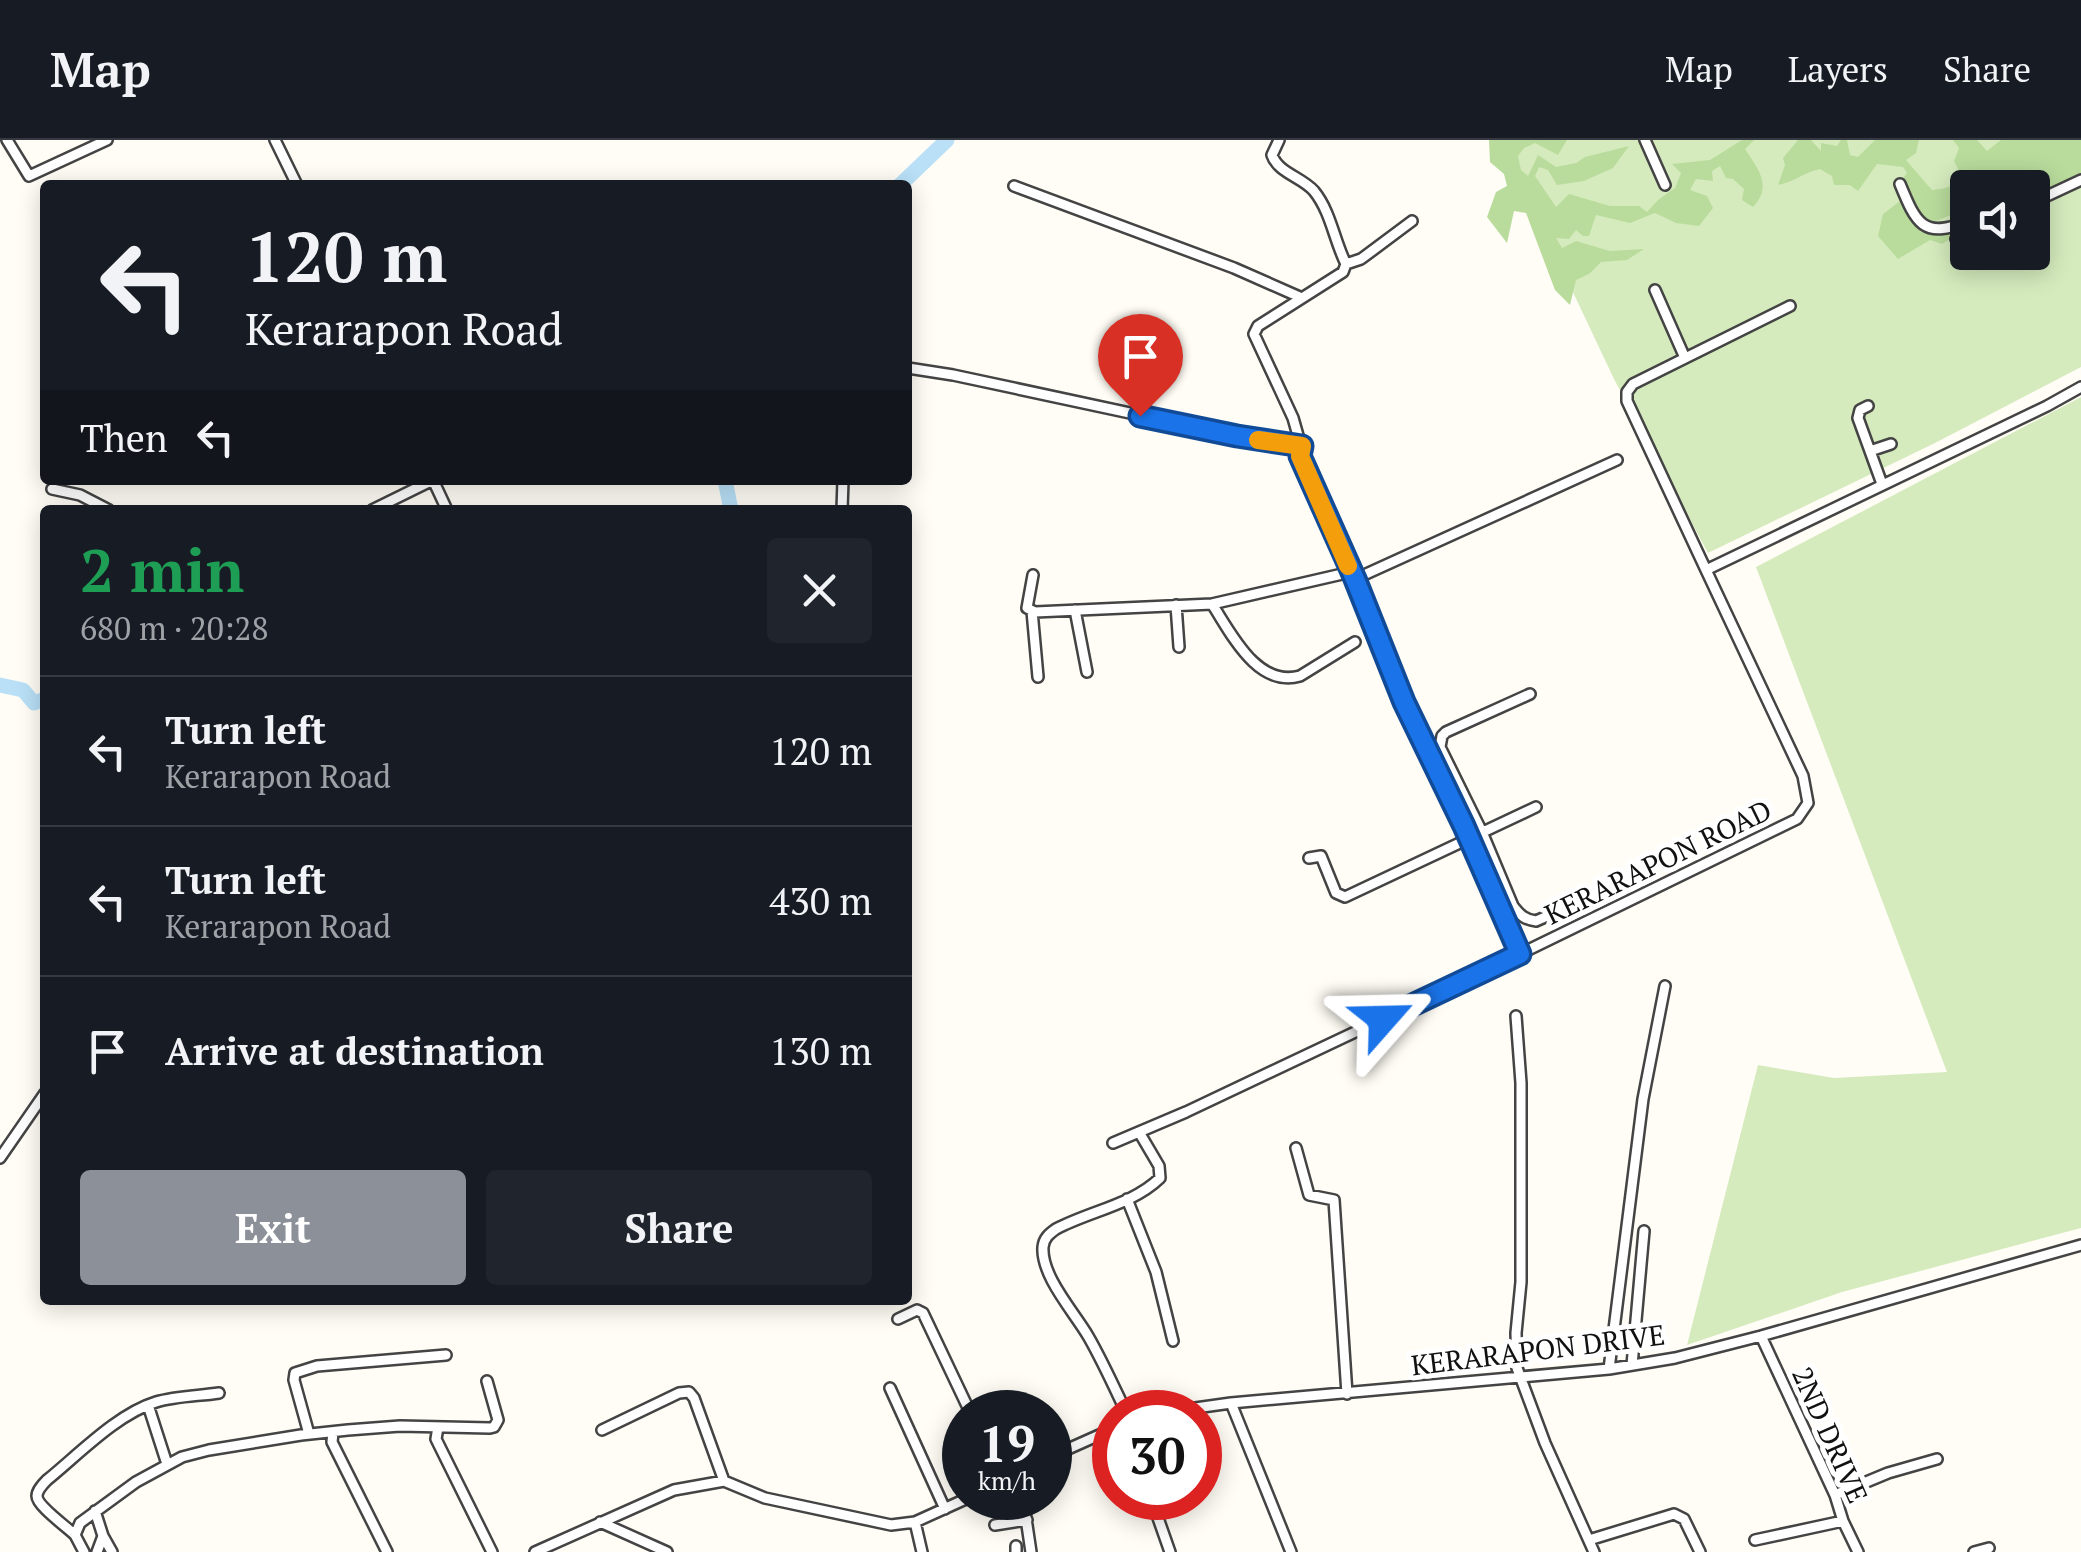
<!DOCTYPE html>
<meta charset="utf-8">
<style>
:root{--surface:#171b24;--page:#20242c;--text:#f1f3f6;--muted:#9ea1a6;--line:#363941;--accent:#8c9099}
body{margin:0;font-family:"PT Serif",serif;background:var(--page);color:var(--text);height:100vh;display:flex;flex-direction:column;font-size:38px;white-space:nowrap}
*{box-sizing:border-box;margin:0}
p{font-size:32px;color:var(--muted)}
.icon{flex:none;width:55px;height:55px;fill:none;stroke:currentColor;stroke-width:2;stroke-linecap:round;stroke-linejoin:round}
.map{position:relative;flex:1;overflow:hidden}
.side{position:absolute;left:40px;top:365px;width:872px;height:800px;display:flex;flex-direction:column;background:var(--surface);border-radius:10px;box-shadow:0 5px 25px #0003}
.side>*{flex:none}
.banner{position:absolute;left:40px;top:40px;width:872px;height:305px;border-radius:10px;box-shadow:0 5px 25px #0003;background:#171b24;color:var(--text);overflow:hidden}
.controls{position:absolute;left:1950px;top:30px;display:grid;gap:20px}
.controls a{display:grid;place-items:center;width:100px;height:100px;border-radius:10px;background:var(--surface);box-shadow:0 5px 25px #0003;font-size:50px}
.speed{position:absolute;left:942px;top:1250px;display:flex;gap:20px;font-size:50px;font-weight:700;text-align:center}
.speed>*{display:grid;place-content:center;width:130px;height:130px;border-radius:50%;background:var(--surface);box-shadow:0 5px 25px #0003;line-height:1}
.speed small{font-size:25px;font-weight:400}
.speed .limit{border:15px solid #d22;background:#fff;color:#111}
.pin{position:absolute;display:grid;place-items:center;width:85px;height:85px;color:#fff;margin:-102px -42px;border-radius:50% 50% 50% 0;rotate:-45deg;box-shadow:0 0 10px #0007}
.pin .icon{rotate:45deg}
.me{position:absolute;width:110px;margin:-55px;rotate:65deg;stroke-linejoin:round;filter:drop-shadow(0 0 8px #0008)}
.turn{display:flex;align-items:center;gap:35px;height:210px;padding:0 40px;font-size:45px}
.turn .icon{width:130px;height:130px;stroke-width:2.5}
.turn b{display:block;font-size:70px;line-height:85px}
.then{display:flex;align-items:center;height:95px;padding:0 40px;background:#0003;gap:20px;font-size:38px}
.round{display:grid;place-items:center;flex:none;width:105px;height:105px;border-radius:10px;background:var(--page)}
.headline{display:flex;align-items:center;justify-content:space-between;height:170px;padding:0 40px}
h1{font-size:60px;font-weight:800;line-height:75px;color:#1e9e55}
.action{display:flex;gap:20px;margin-top:auto;padding:20px 40px}
.action a{flex:1;height:115px;border-radius:10px;background:var(--accent);color:#fff;font-size:40px;font-weight:800;line-height:115px;text-align:center}
.action a+a{background:var(--page);color:var(--text)}
ul{padding:0;list-style:none}
li{display:flex;align-items:center;gap:30px;height:150px;padding:0 40px;border-top:2px solid var(--line)}
li div{flex:1}
li b{display:block;font-size:38px}
li em{font-style:normal}
header{display:flex;align-items:center;gap:60px;box-sizing:border-box;height:140px;padding:0 50px;background:var(--surface);border-bottom:2px solid var(--line)}
header strong{font-size:48px}
nav{display:flex;gap:55px;margin-inline-start:auto;font-size:35px}
.map>svg:first-child{display:block}
</style>
<header>
<strong>Map</strong>
<nav><a>Map</a><a>Layers</a><a>Share</a></nav>
</header>
<div class="map">
<svg width="2081" height="1412" viewBox="0 0 2081 1412">
<rect width="100%" height="100%" fill="#fffdf5"/>
<path fill="#d5ebbd" fill-rule="evenodd" d="M 1501,0 L 2081,0 L 2081,227 L 1935,303 L 1708,413 L 1614,239 ZM 1968,48 L 2032,48 L 2032,112 L 1968,112 Z
M 2081,257 L 2081,1088 L 1842,1152 L 1687,1205 L 1758,925 L 1834,938 L 1947,932 L 1756,427 Z"/>
<path fill="#b9dc9c" d="M 1489,0 L 1567,0 L 1558,15 L 1535,3 L 1524,8 L 1518,16 L 1521,30 L 1528,36 L 1538,15 L 1556,27 L 1576,23 L 1585,17 L 1629,6 L 1613,28 L 1584,41 L 1557,45 L 1548,30 L 1539,27 L 1535,36 L 1556,67 L 1569,54 L 1610,66 L 1639,66 L 1647,72 L 1658,60 L 1675,48 L 1681,33 L 1672,24 L 1710,20 L 1742,0 L 1754,0 L 1745,9 C 1758,29 1773,46 1753,67 L 1742,60 L 1744,49 L 1733,39 L 1726,38 L 1720,26 L 1712,31 L 1713,41 L 1696,39 L 1690,50 L 1707,56 L 1713,68 L 1699,86 L 1676,83 L 1655,73 L 1630,83 L 1596,75 L 1589,96 L 1583,96 L 1576,90 L 1569,99 L 1556,98 L 1562,108 L 1576,101 L 1610,111 L 1644,109 L 1627,120 L 1601,122 L 1589,134 L 1576,140 L 1570,165 L 1555,150 L 1526,73 L 1514,71 L 1507,103 L 1487,77 L 1496,52 L 1507,46 L 1504,34 L 1490,22 Z
M 1798,0 L 1811,0 L 1821,11 L 1821,3 L 1837,6 L 1841,0 L 1847,0 L 1850,15 L 1858,17 L 1875,0 L 1919,0 L 1916,13 L 1906,20 L 1932,50 C 1946,48 1952,49 1961,35 L 1954,21 L 1959,8 L 1953,0 L 1977,0 L 1987,11 L 2001,0 L 2081,0 L 2081,36 L 2033,58 L 2032,48 L 1968,48 L 1967,68 L 1939,80 L 1918,84 L 1924,92 L 1933,87 L 1967,80 L 1967,88 L 1942,104 L 1930,100 L 1898,119 L 1878,96 L 1883,74 L 1900,61 L 1895,48 L 1907,33 L 1903,27 L 1877,24 L 1858,51 L 1850,45 L 1834,45 L 1832,36 L 1820,29 C 1805,32 1794,42 1778,45 L 1785,25 L 1783,18 Z"/>
<g fill="none" stroke-linecap="round" stroke-linejoin="round">
<path stroke="#b9e0f7" stroke-width="15" d="M 900,45 L 947,0
M 725,340 L 731,370
M 0,545 L 23,550 L 34,563 L 45,559"/>
<defs>
<path id="minor" d="M 7,0 L 29,36 L 107,0
M 275,0 L 297,45
M 1279,0 L 1272,15 C 1278,33 1302,37 1314,51 C 1331,72 1334,100 1346,124 L 1343,132 L 1258,186 L 1254,194 L 1293,278 L 1301,306
M 1645,0 L 1665,45
M 1900,44 C 1916,83 1923,100 1968,81
M 1014,46 L 1234,128 L 1302,158
M 2032,63 L 2081,40
M 1956,99 L 1968,94
M 1346,124 L 1361,119 L 1412,81
M 1655,150 L 1685,218
M 908,228 L 953,235 L 1237,296 L 1301,306 L 1299,316 L 1355,439 L 1405,561 L 1464,686 L 1520,814
M 1868,266 L 1860,270 L 1858,278 L 1882,344
M 1870,311 L 1891,304
M 433,340 L 447,370
M 52,349 L 80,355 L 109,370
M 372,370 L 433,340
M 842,370 L 843,340
M 1706,430 L 1627,261 L 1627,252 L 1633,244 L 1790,166
M 1033,435 L 1027,468 L 1035,472 L 1212,464 L 1351,432
M 1355,439 L 1617,320
M 1212,464 C 1231,493 1257,548 1300,536 L 1355,502
M 1176,465 L 1179,507
M 1075,470 L 1087,532
M 1032,471 L 1038,537
M 1530,554 L 1446,592 L 1442,596 L 1440,607 L 1482,692 L 1513,766 C 1520,775 1525,780 1536,781 L 1611,748
M 1309,718 L 1321,716 L 1336,753 L 1345,757 L 1536,667
M 1516,876 L 1521,943 L 1521,1142 L 1516,1193 L 1517,1228 L 1545,1303 L 1594,1412
M 1113,1003 L 1186,972 L 1520,814 L 1797,679 L 1808,663 L 1803,636 L 1706,430 L 2047,266 L 2081,247
M 1296,1008 L 1309,1055 L 1334,1060 L 1347,1254
M 0,1018 L 45,953
M 1127,1059 L 1156,1132 L 1173,1201
M 898,1179 L 917,1170 L 923,1173 L 970,1272
M 1761,1196 L 1835,1355 L 1843,1381 L 1858,1412
M 1632,1225 L 1644,1091
M 1609,1229 L 1643,959 L 1665,846
M 890,1248 L 945,1369
M 1231,1263 L 1291,1412
M 148,1265 L 167,1324
M 1126,1272 C 1114,1247 1102,1220 1088,1196 C 1074,1172 1041,1136 1043,1107 C 1044,1098 1049,1094 1056,1089 C 1090,1071 1132,1065 1160,1038 L 1159,1026 L 1139,992
M 1167,1272 L 1231,1263 L 1609,1229 L 1675,1218 L 1761,1196 L 2081,1105
M 438,1287 L 436,1299 L 492,1412
M 602,1290 L 679,1253 L 689,1252 L 694,1258 L 724,1341
M 333,1292 L 332,1302 L 387,1412
M 309,1294 L 294,1240 L 295,1233 L 317,1226 L 446,1215
M 1050,1317 L 1115,1288
M 1835,1355 L 1888,1333 L 1937,1319
M 1023,1358 L 1031,1412
M 1151,1358 L 1170,1412
M 95,1371 L 103,1396 L 112,1412
M 600,1382 L 667,1412
M 915,1382 L 922,1412
M 995,1385 L 1027,1380
M 75,1395 C 67,1387 37,1366 37,1356 C 37,1350 43,1344 47,1340 C 78,1315 117,1274 156,1262 C 176,1256 199,1256 219,1253
M 1589,1400 L 1674,1374 L 1684,1379 L 1700,1412
M 1755,1400 L 1843,1381
M 1016,1406 L 1016,1412
M 84,1412 L 75,1395 L 80,1383 L 136,1342 L 182,1317 L 209,1310 L 301,1295 L 348,1290 L 400,1286 L 490,1288 L 494,1287 L 498,1280 L 487,1241
M 97,1412 L 103,1396
M 535,1412 L 674,1350 L 724,1341 L 765,1358 L 891,1385 L 915,1382 L 968,1358
M 1974,1412 L 1989,1408"/>
</defs>
<use href="#minor" stroke="#444" stroke-width="14"/>
<use href="#minor" stroke="#fff" stroke-width="9"/>
</g>
<g fill="none" stroke-linecap="round" stroke-linejoin="round">
<defs>
<path id="route" d="M 1140,276 L 1237,296 L 1302,306 L 1300,316 L 1355,439 L 1404,562 L 1464,686 L 1520,814 L 1383,879"/>
</defs>
<use href="#route" stroke="#114b97" stroke-width="25"/>
<use href="#route" stroke="#1a73e8" stroke-width="18"/>
<path stroke="#f59e0b" stroke-width="18" d="M 1258,300 L 1302,306 L 1300,316 L 1348,426"/>
</g>
<g text-anchor="middle" stroke-width="10" stroke-linejoin="round" paint-order="stroke">
<g font-size="28" fill="#111" stroke="#fff">
<text transform="translate(1658 722) rotate(-26)" y="10">KERARAPON ROAD</text>
<text transform="translate(1538 1210) rotate(-7)" y="10">KERARAPON DRIVE</text>
<text transform="translate(1830 1295) rotate(66)" y="10">2ND DRIVE</text>
</g>
</g>
</svg>
<div class="controls">
<a><svg class="icon" aria-label="sound" viewBox="0 0 24 24"><path d="M4 9h4l5-4v14l-5-4H4zM17 9q2 3 0 6"/></svg></a>
</div>
<div class="speed"><div>19<small>km/h</small></div><div class="limit">30</div></div>
<div class="pin" style="left:1140px;top:276px;background:#d93025"><svg class="icon" aria-label="arrive" viewBox="0 0 24 24"><path d="M6 21V4h12l-3 4 3 4H6"/></svg></div>
<svg class="me" style="left:1383px;top:879px" viewBox="-20 -20 40 40"><path d="M0-17L14 15 0 8-14 15z" fill="#1a73e8" stroke="#fff" stroke-width="4"/></svg>
<div class="banner">
<div class="turn"><svg class="icon" aria-label="left" viewBox="0 0 24 24"><path d="M17 20v-9H6M10 6l-5 5 5 5"/></svg><div><b>120 m</b>Kerarapon Road</div></div>
<div class="then">Then<svg class="icon" aria-label="left" viewBox="0 0 24 24"><path d="M17 20v-9H6M10 6l-5 5 5 5"/></svg></div>
</div>
<section class="side">
<div class="headline"><div><h1>2 min</h1><p>680 m · 20:28</p></div><a class="round"><svg class="icon" aria-label="close" viewBox="0 0 24 24"><path d="M6 6l12 12M18 6L6 18"/></svg></a></div>
<ul>
<li><svg class="icon" aria-label="left" viewBox="0 0 24 24"><path d="M17 20v-9H6M10 6l-5 5 5 5"/></svg><div><b>Turn left</b><p>Kerarapon Road</p></div><em>120 m</em></li>
<li><svg class="icon" aria-label="left" viewBox="0 0 24 24"><path d="M17 20v-9H6M10 6l-5 5 5 5"/></svg><div><b>Turn left</b><p>Kerarapon Road</p></div><em>430 m</em></li>
<li><svg class="icon" aria-label="arrive" viewBox="0 0 24 24"><path d="M6 21V4h12l-3 4 3 4H6"/></svg><div><b>Arrive at destination</b></div><em>130 m</em></li>
</ul>
<div class="action"><a>Exit</a><a>Share</a></div>
</section>
</div>
